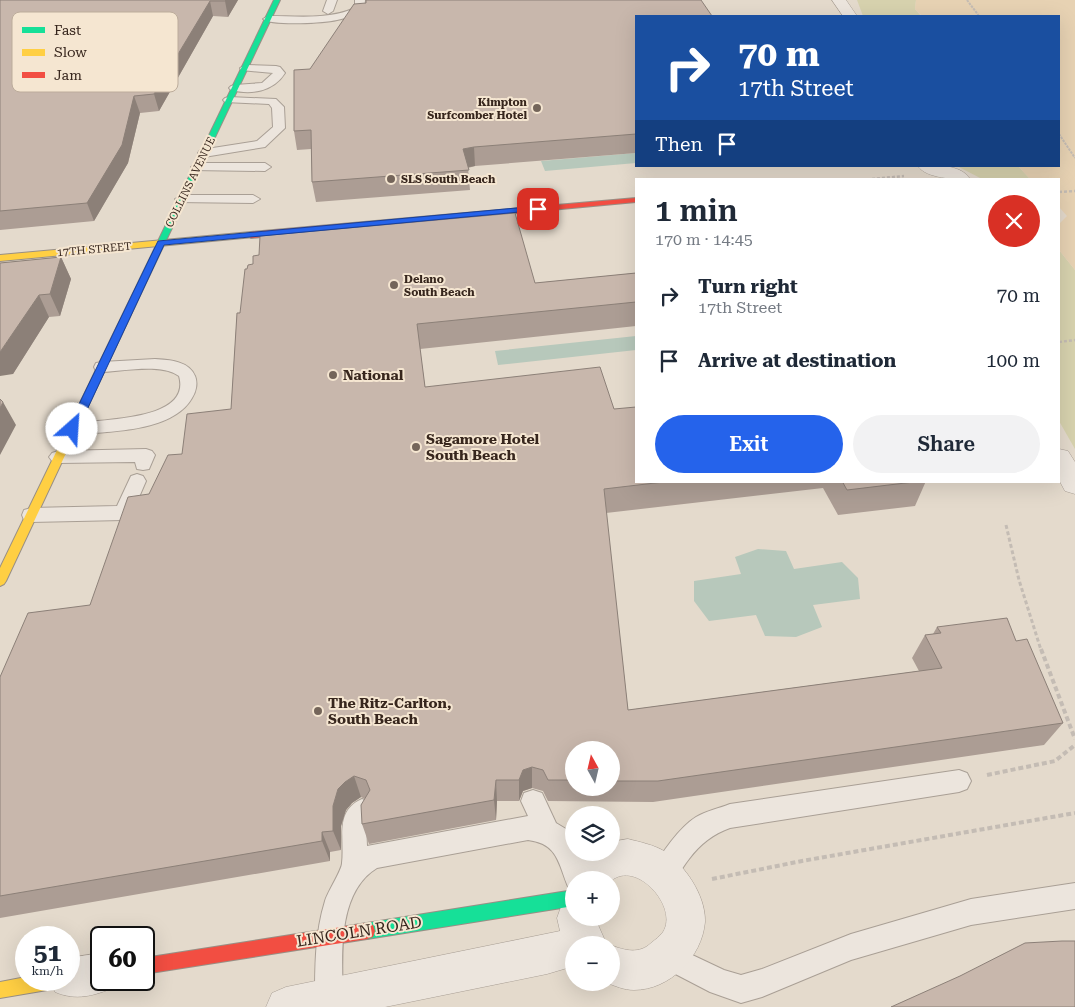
<!DOCTYPE html>
<meta charset="utf-8">
<style>
:root{--surface:#fff;--page:#f2f2f3;--text:#1f2937;--muted:#747a83;--accent:#2563eb}
body{margin:0;font-family:"Roboto Serif",serif;background:var(--page);color:var(--text);height:100vh;display:flex;flex-direction:column;font-size:19px;white-space:nowrap}
*{box-sizing:border-box;margin:0}
p{font-size:16px;color:var(--muted)}
.icon{flex:none;width:28px;height:28px;fill:none;stroke:currentColor;stroke-width:2;stroke-linecap:round;stroke-linejoin:round}
.map{position:relative;flex:1;overflow:hidden}
.panel{position:absolute;left:635px;top:178px;width:425px;height:305px;display:flex;flex-direction:column;background:var(--surface);border-radius:0px;box-shadow:0 5px 20px #0002}
.panel>*{flex:none}
.top-card{position:absolute;left:635px;top:15px;width:425px;height:152px;border-radius:0px;box-shadow:0 5px 20px #0002;background:#1a4fa0;color:#fff;overflow:hidden}
.needle{width:32px;rotate:352deg}
.fabs{position:absolute;left:565px;top:741px;display:grid;gap:10px}
.fabs a{display:grid;place-items:center;width:55px;height:55px;border-radius:50%;background:var(--surface);box-shadow:0 5px 20px #0002;font-size:25px}
.speed{position:absolute;left:15px;top:926px;display:flex;gap:10px;font-size:25px;font-weight:700;text-align:center}
.speed>*{display:grid;place-content:center;width:65px;height:65px;border-radius:50%;background:var(--surface);box-shadow:0 5px 20px #0002;line-height:1}
.speed small{font-size:12px;font-weight:400}
.speed .limit{border:2px solid #111;border-radius:8px;background:#fff;color:#111}
.pin{position:absolute;display:grid;place-items:center;width:42px;height:42px;color:#fff;margin:-21px;border-radius:10px;box-shadow:0 2px 8px #0006}
.me{position:absolute;width:55px;margin:-28px;rotate:26deg;stroke-linejoin:round;filter:drop-shadow(0 0 4px #0008)}
.turn{display:flex;align-items:center;gap:18px;height:105px;padding:0 20px;font-size:22px}
.turn .icon{width:65px;height:65px;stroke-width:2.5}
.turn b{display:block;font-size:35px;line-height:42px}
.then{display:flex;align-items:center;height:48px;padding:0 20px;background:#0003;gap:10px;font-size:19px}
.round{display:grid;place-items:center;flex:none;width:52px;height:52px;border-radius:26px;background:var(--page)}
.headline{display:flex;align-items:center;justify-content:space-between;height:85px;padding:0 20px}
h1{font-size:30px;font-weight:600;line-height:38px}
.action{display:flex;gap:10px;margin-top:auto;padding:10px 20px}
.action a{flex:1;height:58px;border-radius:30px;background:var(--accent);color:#fff;font-size:20px;font-weight:600;line-height:58px;text-align:center}
.action a+a{background:var(--page);color:var(--text)}
ul{padding:0;list-style:none}
li{display:flex;align-items:center;gap:15px;height:65px;padding:0 20px}
li div{flex:1}
li b{display:block;font-size:19px}
li em{font-style:normal}
.map>svg:first-child{display:block}
</style>
<div class="map">
<svg width="1075" height="1007" viewBox="0 0 1075 1007">
<rect width="100%" height="100%" fill="#e4dacc"/>
<path fill="#d7d2ae" d="M 857,0 L 916,0 L 915,9 L 921,16 L 863,16 Z
M 957,166 L 1018,166 L 1030,179 L 982,179 Z
M 1059,250 L 1075,270 L 1075,449 L 1059,421 Z"/>
<path fill="#e7d2b3" d="M 916,0 L 1075,0 L 1075,270 L 1059,250 L 1059,224 L 1067,216 L 1059,207 L 1059,179 L 1030,179 L 1018,166 L 1059,166 L 1059,16 L 922,16 L 915,9 Z"/>
<path fill="#b7c8bb" d="M 636,153 L 636,163 L 545,171 L 541,161 Z
M 636,336 L 636,350 L 498,365 L 495,351 Z
M 758,549 L 786,551 L 794,569 L 842,562 L 858,578 L 860,599 L 813,605 L 822,627 L 796,637 L 765,636 L 756,615 L 709,621 L 694,601 L 694,581 L 741,574 L 735,557 Z"/>
<g fill="none" stroke-linecap="round" stroke-linejoin="round">
<defs>
<path id="lane" d="M 327,0 L 337,0 L 333,11 L 328,14 L 323,11 Z
M 355,0 L 365,0 L 364,11 C 355,15 347,18 337,20 C 325,23 271,26 263,19 L 268,16 C 297,16 328,20 355,8 Z
M 245,65 L 276,66 L 280,67 L 285,73 C 273,92 251,95 231,90 L 229,88 L 231,86 L 235,85 L 262,83 L 273,73 L 241,70 L 240,68 Z
M 229,97 L 276,99 L 284,107 L 285,128 L 265,147 L 204,157 L 200,156 L 198,153 L 200,150 L 257,141 L 273,127 L 272,108 L 269,104 L 225,102 L 223,100 L 225,98 Z
M 197,163 L 265,163 L 271,167 L 265,171 L 192,170 L 191,167 Z
M 182,195 L 253,195 L 260,199 L 253,203 L 177,202 L 175,199 Z
M 155,359 C 170,360 189,361 195,376 C 198,383 196,392 192,398 C 172,433 107,431 72,435 L 66,433 L 63,429 L 66,425 C 91,418 193,424 179,376 C 162,363 123,371 102,372 L 96,371 L 94,367 L 96,363 L 102,362 Z
M 146,449 L 152,451 L 155,455 L 149,469 L 143,470 L 137,469 L 135,462 L 58,463 L 52,461 L 49,457 L 52,453 L 58,451 Z
M 137,474 L 143,476 L 146,481 L 130,518 L 123,520 L 31,522 L 24,520 L 22,515 L 24,510 L 31,508 L 117,506 L 131,476 Z
M 959,770 L 967,773 L 971,781 L 967,789 L 959,792 L 730,828 C 713,834 700,844 689,859 C 681,869 677,880 665,885 L 656,881 L 652,872 C 660,854 680,827 696,817 C 706,811 720,808 730,804 Z
M 533,790 L 542,793 L 556,823 L 566,829 L 574,840 L 574,852 L 580,852 L 591,880 L 574,880 L 574,891 L 569,889 C 558,864 559,844 528,840 L 377,868 C 336,893 342,958 343,1000 L 340,1007 L 318,1007 L 315,1000 C 315,967 315,933 325,901 C 328,891 342,870 342,863 C 345,839 334,811 362,799 L 371,803 L 374,811 L 366,825 L 367,846 L 528,816 L 521,801 L 524,793 Z
M 1075,883 L 1075,909 L 971,925 L 851,960 L 762,997 L 741,1003 L 710,992 L 660,966 L 656,957 L 660,948 L 669,944 L 724,970 L 741,975 L 762,969 L 851,934 L 971,899 Z"/>
<path id="street" d="M 832,0 L 846,0 L 857,16 L 843,16 Z
M 918,166 C 934,166 960,163 970,179 C 956,179 926,179 918,166 Z
M 1059,449 L 1068,451 L 1075,462 L 1075,494 L 1065,491 L 1059,480 Z
M 628,839 C 640,842 654,845 664,851 C 685,865 706,896 705,922 C 702,957 670,990 634,990 C 624,990 615,986 605,982 L 611,982 L 611,945 C 625,951 640,954 651,943 C 655,940 660,936 663,932 C 679,907 636,859 611,881 L 574,880 L 574,894 L 566,880 L 572,867 L 588,852 L 611,852 L 611,842 Z
M 574,900 L 574,918 L 595,918 L 607,945 L 574,945 L 574,966 L 547,974 L 385,1007 L 266,1007 L 272,993 L 286,987 L 560,931 L 557,918 L 562,904 Z
M 101,953 L 101,980 L 118,980 L 115,987 C 94,996 76,1001 55,992 L 50,980 L 69,980 L 69,958 Z"/>
<path id="fast" d="M 274,0 L 280,0 L 144,287 L 140,290 L 137,289 L 136,287 Z
M 574,890 L 574,906 L 367,939 L 361,937 L 359,931 L 361,925 L 367,923 Z"/>
<path id="slow" d="M 251,232 L 255,235 L 254,237 L 0,261 L 0,255 Z
M 140,284 L 144,287 L 6,581 L 4,584 L 0,586 L 0,568 L 136,287 Z
M 26,977 L 26,980 L 67,980 L 65,986 L 59,988 L 0,998 L 0,982 Z"/>
<path id="jam" d="M 636,198 L 636,202 L 251,238 L 247,235 L 251,232 Z
M 367,923 L 373,925 L 375,931 L 373,937 L 367,939 L 144,974 L 144,958 Z"/>
</defs>
<use href="#lane" stroke="#a99f95" stroke-width="2"/>
<use href="#street" stroke="#a99f95" stroke-width="1"/>
<use href="#fast" stroke="#988f85" stroke-width="2"/>
<use href="#slow" stroke="#988f85" stroke-width="2"/>
<use href="#jam" stroke="#988f85" stroke-width="2"/>
<path stroke="#c4bcb4" stroke-width="2" stroke-dasharray="2.5 1" stroke-linecap="butt" d="M 967,0 L 979,16
M 1059,134 L 1075,158"/>
<path stroke="#c4bcb4" stroke-width="2.5" stroke-dasharray="3 2" stroke-linecap="butt" d="M 872,179 L 904,176
M 1059,192 L 1075,191
M 1059,342 L 1075,340"/>
<path stroke="#c4bcb4" stroke-width="3" stroke-dasharray="4 2.5" stroke-linecap="butt" d="M 1006,525 L 1019,580 L 1041,650"/>
<path stroke="#c4bcb4" stroke-width="4" stroke-dasharray="5 3" stroke-linecap="butt" d="M 1041,649 L 1075,739
M 987,775 L 1055,761 L 1075,745
M 712,879 L 802,861 L 1075,813"/>
<use href="#lane" fill="#ece5dd" fill-rule="evenodd"/>
<use href="#street" fill="#ece5dd" fill-rule="evenodd"/>
<use href="#fast" fill="#16e098" fill-rule="evenodd"/>
<use href="#slow" fill="#ffcf43" fill-rule="evenodd"/>
<use href="#jam" fill="#f24e42" fill-rule="evenodd"/>
</g>
<path fill="#ac9d94" fill-rule="evenodd" d="M 0,0 L 238,0 L 228,17 L 213,16 L 159,111 L 140,113 L 128,163 L 94,221 L 0,230 Z
M 636,16 L 636,153 L 475,166 L 468,168 L 470,190 L 316,202 L 312,182 L 311,149 L 297,150 L 294,131 L 310,69 Z
M 61,257 L 71,279 L 60,316 L 49,317 L 13,374 L 0,263 Z
M 636,273 L 636,326 L 420,349 L 425,387 L 636,481 L 926,481 L 915,506 L 838,515 L 823,488 L 606,513 L 628,710 L 919,671 L 912,658 L 925,635 L 933,634 L 937,627 L 1016,641 L 1063,723 L 1044,745 L 653,802 L 548,801 L 543,791 L 532,788 L 523,791 L 519,801 L 497,801 L 496,820 L 369,844 L 362,824 L 365,799 L 361,797 L 352,803 L 346,810 L 341,826 L 341,850 L 330,852 L 330,861 L 0,918 L 0,677 L 90,605 L 149,494 L 182,454 L 231,409 L 237,313 ZM 574,750 L 611,750 L 611,788 L 574,788 Z"/>
<path fill="#8c8078" d="M 226,0 L 238,0 L 228,17 L 225,1 Z
M 210,1 L 213,16 L 159,111 L 154,94 Z
M 134,96 L 140,113 L 128,163 L 94,221 L 87,203 Z
M 474,147 L 475,166 L 464,168 L 463,149 Z
M 61,257 L 71,279 L 60,316 L 50,294 Z
M 39,295 L 49,317 L 13,374 L 0,376 L 0,352 Z
M 3,402 L 16,425 L 0,455 L 0,408 Z
M 532,767 L 532,788 L 523,791 L 519,801 L 519,780 L 523,770 Z
M 354,776 L 361,797 L 352,803 L 346,810 L 341,826 L 341,850 L 333,831 L 333,806 L 338,789 L 345,782 Z
M 496,780 L 497,801 L 496,820 L 494,800 Z
M 322,832 L 330,852 L 330,861 L 322,841 Z"/>
<path fill="#c8b7ac" stroke="#8c8078" d="M 0,0 L 226,0 L 225,1 L 210,1 L 154,94 L 134,96 L 122,145 L 87,203 L 0,211 Z
M 366,0 L 701,0 L 712,16 L 636,16 L 636,134 L 474,147 L 463,149 L 469,170 L 312,182 L 311,130 L 294,131 L 294,70 L 310,69 L 354,4 L 366,3 Z
M 515,213 L 535,283 L 636,273 L 636,302 L 417,324 L 425,387 L 600,367 L 614,409 L 636,407 L 636,481 L 672,481 L 604,489 L 628,710 L 942,668 L 925,635 L 941,633 L 937,627 L 1007,618 L 1016,641 L 1027,639 L 1063,723 L 658,781 L 611,781 L 611,750 L 574,750 L 574,780 L 548,780 L 543,770 L 532,767 L 523,770 L 519,780 L 496,780 L 494,800 L 362,824 L 361,805 L 370,790 L 366,780 L 354,776 L 345,782 L 338,789 L 333,806 L 333,831 L 322,832 L 322,841 L 0,896 L 0,677 L 28,613 L 90,605 L 128,497 L 149,494 L 168,455 L 182,454 L 187,414 L 231,409 L 237,313 L 240,313 L 245,269 L 247,269 L 248,265 L 253,264 L 253,256 L 259,255 L 260,236 Z
M 61,257 L 50,294 L 39,295 L 0,352 L 0,263 Z
M 0,399 L 3,402 L 0,408 Z
M 842,481 L 922,481 L 847,490 Z
M 1062,941 L 1075,941 L 1075,1007 L 891,1007 L 960,976 L 1025,943 Z"/>
<path fill="#2563eb" stroke="#184099" d="M 538,206 L 541,207 L 541,210 L 164,245 L 78,429 L 72,432 L 67,429 L 158,241 Z"/>
<g fill="#74655a" stroke="#f5e6d1" stroke-width="2">
<circle cx="537" cy="108" r="5"/>
<circle cx="391" cy="179" r="5"/>
<circle cx="394" cy="285" r="5"/>
<circle cx="333" cy="375" r="5"/>
<circle cx="416" cy="447" r="5"/>
<circle cx="318" cy="711" r="5"/>
</g>
<g text-anchor="middle" stroke-width="4" stroke-linejoin="round" paint-order="stroke">
<g font-size="11" font-weight="bold" fill="#37261d" stroke="#f5e6d1" text-anchor="start">
<text x="527" y="106" text-anchor="end">Kimpton<tspan x="527" dy="13">Surfcomber Hotel</tspan></text>
<text x="401" y="183">SLS South Beach</text>
<text x="404" y="283">Delano<tspan x="404" dy="13">South Beach</tspan></text>
</g>
<g font-size="11" fill="#37261d" stroke="#f5e6d1">
<text transform="translate(190 182) rotate(-64)" y="4">COLLINS AVENUE</text>
<text transform="translate(94 249) rotate(-5)" y="4">17TH STREET</text>
</g>
<g font-size="14" font-weight="bold" fill="#37261d" stroke="#f5e6d1" text-anchor="start">
<text x="343" y="380">National</text>
<text x="426" y="444">Sagamore Hotel<tspan x="426" dy="16">South Beach</tspan></text>
<text x="328" y="708">The Ritz-Carlton,<tspan x="328" dy="16">South Beach</tspan></text>
</g>
<g font-size="16" fill="#37261d" stroke="#f5e6d1">
<text transform="translate(359 931) rotate(-9)" y="6">LINCOLN ROAD</text>
</g>
</g>
<rect x="12" y="12" width="166" height="80" rx="8" fill="#f5e6d1" stroke="#bcac9b" stroke-width="1"/>
<rect x="22" y="27" width="23" height="6" fill="#16e098"/>
<rect x="22" y="49" width="23" height="7" fill="#ffcf43"/>
<rect x="22" y="72" width="23" height="6" fill="#f24e42"/>
<g font-size="14" fill="#37261d">
<text x="54" y="35">Fast</text>
<text x="54" y="57">Slow</text>
<text x="54" y="80">Jam</text>
</g>
</svg>
<div class="fabs">
<a><svg class="needle" viewBox="-14 -14 28 28"><path d="M0-13l5 13h-10z" fill="#e53935"/><path d="M0 13l5-13h-10z" fill="#747a83"/></svg></a>
<a><svg class="icon" aria-label="layers" viewBox="0 0 24 24"><path d="M12 4l9 5-9 5-9-5zM3 14l9 5 9-5"/></svg></a>
<a>+</a>
<a>−</a>
</div>
<div class="speed"><div>51<small>km/h</small></div><div class="limit">60</div></div>
<div class="pin" style="left:538px;top:209px;background:#d93025"><svg class="icon" aria-label="arrive" viewBox="0 0 24 24"><path d="M6 21V4h12l-3 4 3 4H6"/></svg></div>
<svg class="me" style="left:72px;top:429px" viewBox="-20 -20 40 40"><circle r="19" fill="#fff"/><path d="M0-13L10 11 0 6-10 11z" fill="#2563eb"/></svg>
<div class="top-card">
<div class="turn"><svg class="icon" aria-label="right" viewBox="0 0 24 24"><path d="M7 20v-9h11M14 6l5 5-5 5"/></svg><div><b>70 m</b>17th Street</div></div>
<div class="then">Then<svg class="icon" aria-label="arrive" viewBox="0 0 24 24"><path d="M6 21V4h12l-3 4 3 4H6"/></svg></div>
</div>
<section class="panel">
<div class="headline"><div><h1>1 min</h1><p>170 m · 14:45</p></div><a class="round" style="background:#d93025;color:#fff"><svg class="icon" aria-label="close" viewBox="0 0 24 24"><path d="M6 6l12 12M18 6L6 18"/></svg></a></div>
<ul>
<li><svg class="icon" aria-label="right" viewBox="0 0 24 24"><path d="M7 20v-9h11M14 6l5 5-5 5"/></svg><div><b>Turn right</b><p>17th Street</p></div><em>70 m</em></li>
<li><svg class="icon" aria-label="arrive" viewBox="0 0 24 24"><path d="M6 21V4h12l-3 4 3 4H6"/></svg><div><b>Arrive at destination</b></div><em>100 m</em></li>
</ul>
<div class="action"><a>Exit</a><a>Share</a></div>
</section>
</div>
